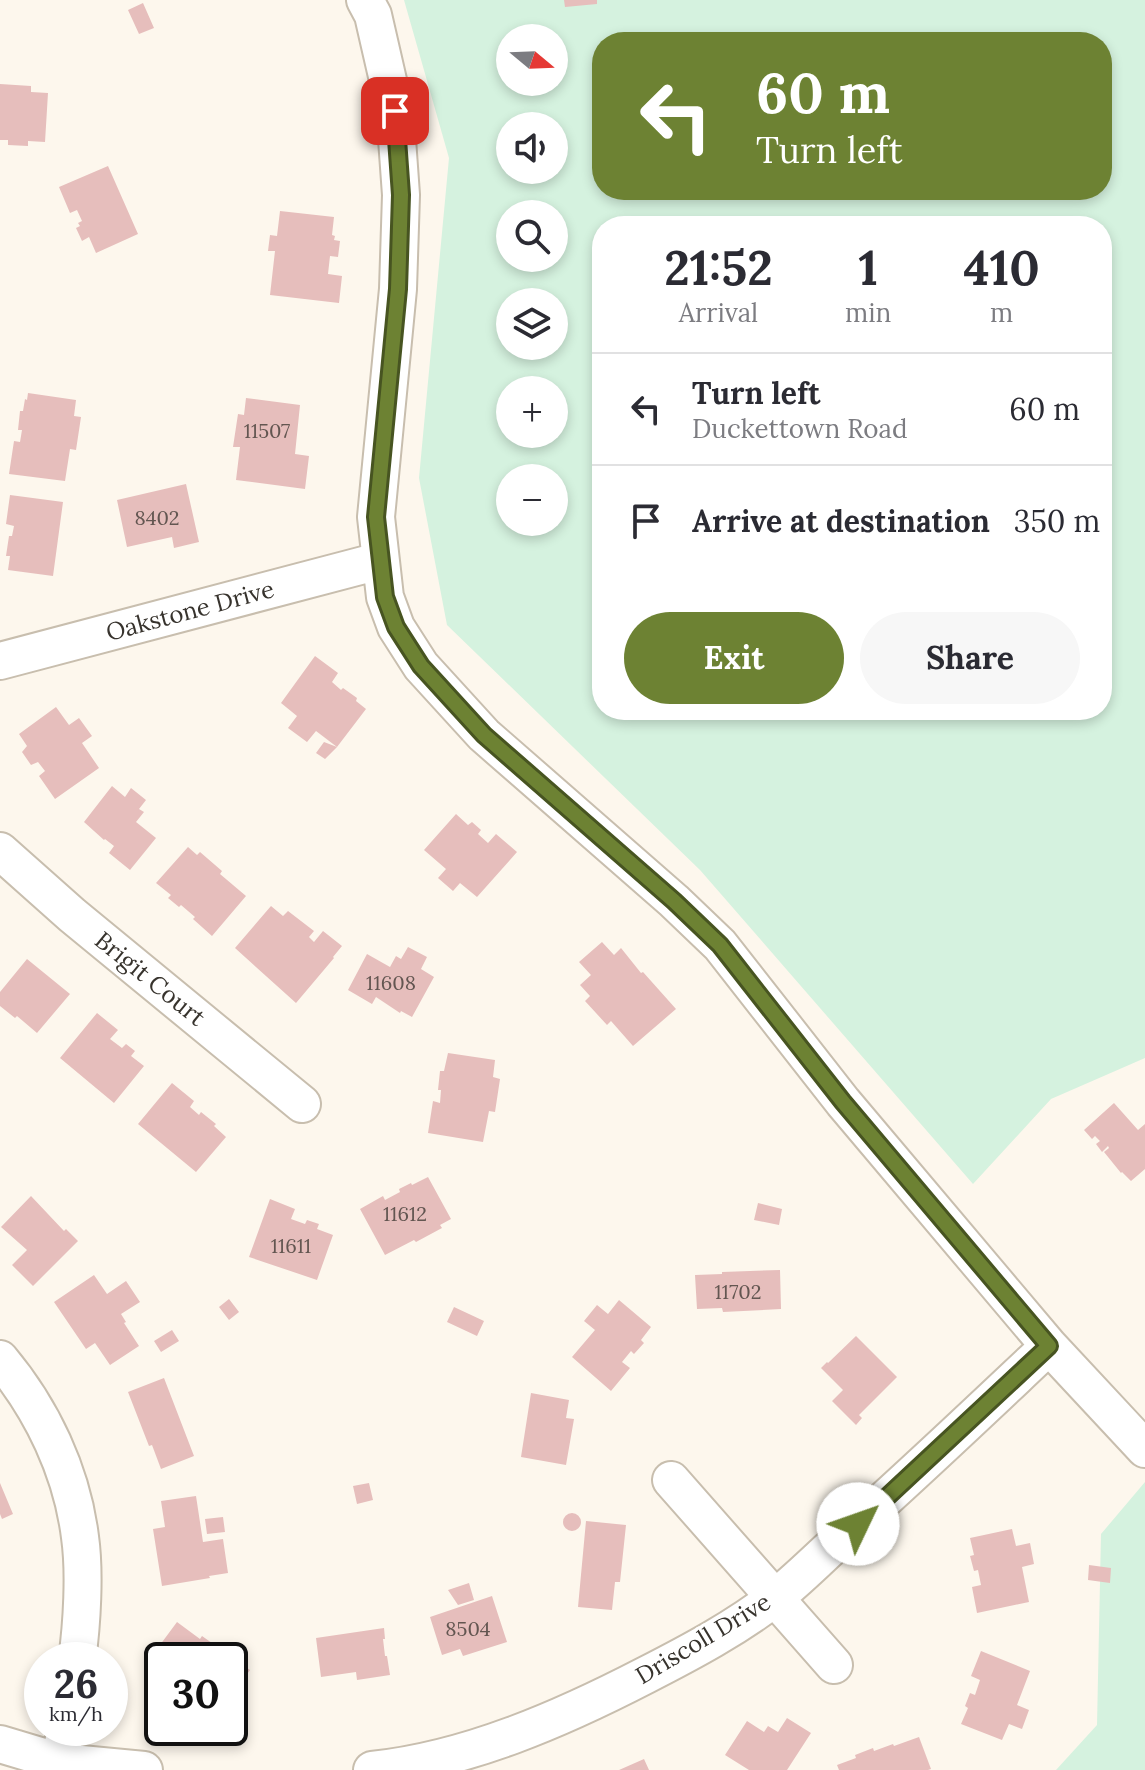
<!DOCTYPE html>
<meta charset="utf-8">
<style>
:root{--surface:#fff;--page:#f7f7f7;--text:#2b2b33;--muted:#7c7c81;--line:#e1e1e2;--accent:#6d8233}
body{margin:0;font-family:Lora,serif;background:var(--page);color:var(--text);height:100vh;display:flex;flex-direction:column;font-size:30px;white-space:nowrap}
*{box-sizing:border-box;margin:0}
p{font-size:26px;color:var(--muted)}
.icon{flex:none;width:44px;height:44px;fill:none;stroke:currentColor;stroke-width:2;stroke-linecap:round;stroke-linejoin:round}
.map{position:relative;flex:1;overflow:hidden}
.sheet{position:absolute;left:592px;top:216px;width:520px;height:504px;display:flex;flex-direction:column;background:var(--surface);border-radius:32px;box-shadow:0 4px 12px #0003}
.sheet>*{flex:none}
.banner{position:absolute;left:592px;top:32px;width:520px;height:168px;border-radius:32px;box-shadow:0 4px 12px #0003;background:#6d8233;color:#fff;overflow:hidden}
.needle{width:52px;rotate:109deg}
.controls{position:absolute;left:496px;top:24px;display:grid;gap:16px}
.controls a{display:grid;place-items:center;width:72px;height:72px;border-radius:50%;background:var(--surface);box-shadow:0 4px 12px #0003;font-size:40px}
.speed{position:absolute;left:24px;top:1642px;display:flex;gap:16px;font-size:40px;font-weight:700;text-align:center}
.speed>*{display:grid;place-content:center;width:104px;height:104px;border-radius:50%;background:var(--surface);box-shadow:0 4px 12px #0003;line-height:1}
.speed small{font-size:20px;font-weight:400}
.speed .limit{border:4px solid #111;border-radius:12px;background:#fff;color:#111}
.pin{position:absolute;display:grid;place-items:center;width:68px;height:68px;color:#fff;margin:-34px;border-radius:16px;box-shadow:0 4px 12px #0006}
.me{position:absolute;width:88px;margin:-44px;rotate:48deg;stroke-linejoin:round;filter:drop-shadow(0 0 6px #0008)}
.turn{display:flex;align-items:center;gap:28px;height:168px;padding:0 32px;font-size:36px}
.turn .icon{width:104px;height:104px;stroke-width:2.5}
.turn b{display:block;font-size:56px;line-height:68px}
.eta{display:flex;justify-content:space-evenly;align-items:center;height:136px;text-align:center}
.eta b{font-size:48px;font-weight:700;line-height:56px}
.primary-button{display:flex;gap:16px;margin-top:auto;padding:16px 32px}
.primary-button a{flex:1;height:92px;border-radius:48px;background:var(--accent);color:#fff;font-size:32px;font-weight:700;line-height:92px;text-align:center}
.primary-button a+a{background:var(--page);color:var(--text)}
ul{padding:0;list-style:none}
li{display:flex;align-items:center;gap:24px;height:112px;padding:0 32px;border-top:2px solid var(--line)}
li div{flex:1}
li b{display:block;font-size:30px}
li em{font-style:normal}
.map>svg:first-child{display:block}
</style>
<div class="map">
<svg width="1145" height="1770" viewBox="0 0 1145 1770">
<rect width="100%" height="100%" fill="#fdf7ed"/>
<path fill="#d5f2df" fill-rule="evenodd" d="M 404,0 L 1145,0 L 1145,1058 L 1051,1099 L 973,1184 L 700,870 L 447,625 L 419,478 L 449,158 ZM 510,38 L 554,38 L 554,82 L 510,82 ZM 602,42 L 1102,42 L 1102,190 L 602,190 ZM 510,126 L 554,126 L 554,170 L 510,170 ZM 510,214 L 554,214 L 554,258 L 510,258 ZM 602,226 L 1102,226 L 1102,710 L 602,710 ZM 510,302 L 554,302 L 554,346 L 510,346 ZM 510,390 L 554,390 L 554,434 L 510,434 ZM 510,478 L 554,478 L 554,522 L 510,522 Z
M 1145,1482 L 1145,1770 L 1056,1770 L 1097,1725 L 1101,1534 Z"/>
<path fill="#e6bebc" d="M 564,0 L 597,0 L 597,4 L 565,7 Z
M 143,3 L 154,28 L 139,34 L 128,10 Z
M 0,84 L 31,86 L 31,92 L 48,93 L 45,142 L 28,141 L 28,146 L 8,145 L 8,140 L 0,140 Z
M 108,166 L 138,234 L 96,253 L 89,237 L 82,241 L 76,228 L 80,226 L 78,223 L 82,221 L 77,210 L 70,213 L 59,187 Z
M 280,211 L 334,217 L 332,235 L 335,236 L 334,240 L 340,241 L 338,257 L 330,256 L 328,274 L 342,276 L 339,303 L 270,295 L 275,251 L 268,251 L 270,235 L 277,236 Z
M 28,393 L 76,400 L 74,416 L 81,417 L 76,450 L 70,449 L 65,481 L 9,474 L 14,441 L 20,442 L 22,430 L 18,430 L 20,411 L 23,411 L 25,399 L 27,400 Z
M 246,398 L 300,405 L 295,454 L 309,456 L 305,489 L 236,480 L 240,447 L 233,447 L 238,414 L 244,415 Z
M 186,484 L 199,542 L 174,548 L 172,537 L 127,547 L 117,500 Z
M 10,495 L 63,502 L 53,576 L 8,570 L 10,556 L 6,556 L 9,536 L 12,536 L 14,526 L 6,524 Z
M 315,656 L 338,673 L 332,682 L 341,690 L 343,688 L 357,698 L 356,701 L 366,709 L 337,747 L 325,759 L 316,753 L 324,742 L 337,747 L 316,731 L 307,742 L 288,728 L 297,716 L 281,703 Z
M 56,707 L 69,725 L 79,718 L 92,736 L 82,743 L 99,768 L 55,799 L 39,776 L 45,771 L 38,762 L 31,765 L 22,752 L 27,746 L 19,734 Z
M 112,786 L 125,797 L 131,788 L 146,800 L 139,809 L 144,812 L 136,822 L 156,838 L 130,870 L 109,853 L 114,846 L 105,839 L 104,840 L 84,822 Z
M 456,814 L 468,825 L 472,822 L 481,830 L 478,834 L 488,843 L 496,834 L 517,852 L 477,897 L 460,883 L 453,891 L 438,878 L 446,869 L 424,850 Z
M 188,847 L 197,855 L 200,852 L 222,871 L 220,874 L 246,896 L 212,936 L 193,919 L 195,917 L 181,905 L 179,907 L 168,898 L 171,895 L 156,883 Z
M 271,906 L 283,916 L 288,911 L 314,931 L 309,937 L 314,942 L 323,931 L 342,946 L 333,957 L 334,958 L 296,1003 L 235,948 Z
M 602,942 L 614,955 L 621,948 L 641,973 L 643,972 L 676,1009 L 633,1046 L 611,1021 L 607,1025 L 585,1001 L 590,996 L 580,985 L 591,975 L 579,962 Z
M 408,947 L 427,957 L 421,969 L 434,977 L 412,1017 L 401,1011 L 400,1013 L 376,997 L 372,1004 L 348,990 L 367,954 L 390,967 L 396,956 L 401,959 Z
M 27,959 L 70,994 L 37,1033 L 17,1016 L 15,1018 L 0,1006 L 0,992 Z
M 97,1013 L 118,1030 L 110,1039 L 122,1048 L 126,1044 L 135,1051 L 131,1056 L 144,1066 L 114,1103 L 60,1058 Z
M 448,1053 L 495,1060 L 493,1077 L 500,1079 L 495,1112 L 489,1111 L 483,1142 L 428,1133 L 433,1101 L 440,1103 L 441,1090 L 438,1090 L 440,1071 L 444,1071 Z
M 172,1083 L 194,1101 L 190,1107 L 199,1115 L 201,1112 L 216,1124 L 214,1126 L 226,1137 L 196,1172 L 138,1124 Z
M 1114,1103 L 1138,1130 L 1145,1124 L 1145,1169 L 1131,1181 L 1122,1172 L 1121,1173 L 1104,1152 L 1109,1148 L 1108,1146 L 1102,1152 L 1096,1144 L 1100,1141 L 1095,1136 L 1092,1139 L 1084,1130 Z
M 428,1177 L 451,1219 L 440,1225 L 442,1228 L 416,1242 L 414,1240 L 385,1255 L 360,1209 L 383,1196 L 385,1200 L 400,1192 L 399,1189 L 411,1183 L 412,1185 Z
M 31,1196 L 64,1231 L 66,1229 L 78,1241 L 33,1286 L 12,1265 L 27,1250 L 1,1227 Z
M 270,1199 L 295,1209 L 291,1219 L 305,1224 L 307,1220 L 319,1224 L 317,1229 L 333,1235 L 317,1280 L 249,1257 Z
M 758,1203 L 782,1209 L 779,1225 L 754,1220 Z
M 780,1270 L 781,1309 L 723,1312 L 722,1308 L 697,1309 L 695,1275 L 722,1274 L 722,1272 Z
M 94,1275 L 107,1294 L 126,1281 L 140,1302 L 121,1314 L 126,1322 L 124,1323 L 139,1346 L 110,1365 L 95,1343 L 86,1349 L 54,1302 Z
M 229,1299 L 239,1312 L 229,1320 L 219,1307 Z
M 619,1300 L 651,1327 L 641,1340 L 644,1343 L 634,1354 L 631,1351 L 622,1362 L 630,1368 L 611,1391 L 572,1357 L 595,1330 L 584,1321 L 597,1305 L 608,1314 Z
M 454,1307 L 484,1321 L 477,1336 L 447,1322 Z
M 172,1330 L 179,1341 L 161,1352 L 154,1341 Z
M 856,1336 L 897,1377 L 859,1415 L 862,1418 L 856,1425 L 832,1401 L 843,1390 L 821,1368 L 827,1362 L 828,1363 Z
M 164,1378 L 194,1456 L 161,1469 L 152,1445 L 149,1446 L 128,1392 Z
M 531,1393 L 569,1400 L 566,1418 L 574,1419 L 566,1465 L 521,1457 Z
M 0,1483 L 13,1514 L 2,1519 L 0,1514 Z
M 369,1483 L 373,1500 L 357,1504 L 353,1486 Z
M 196,1496 L 203,1542 L 223,1539 L 228,1573 L 209,1576 L 210,1578 L 162,1586 L 153,1529 L 165,1527 L 161,1501 Z
M563 1522a9 9 0 1 1 18 0a9 9 0 1 1-18 0Z
M 223,1517 L 225,1532 L 207,1534 L 205,1519 Z
M 586,1521 L 626,1525 L 620,1582 L 615,1582 L 612,1610 L 578,1607 Z
M 1012,1529 L 1016,1546 L 1030,1543 L 1034,1564 L 1022,1567 L 1029,1602 L 977,1613 L 972,1587 L 981,1585 L 978,1570 L 974,1571 L 970,1556 L 974,1555 L 970,1538 Z
M 1089,1565 L 1111,1568 L 1110,1583 L 1088,1580 Z
M 469,1583 L 474,1600 L 458,1605 L 448,1590 Z
M 492,1596 L 507,1642 L 463,1656 L 460,1649 L 442,1655 L 430,1617 Z
M 177,1622 L 200,1639 L 202,1636 L 250,1670 L 230,1698 L 230,1660 L 172,1660 L 157,1649 Z
M 384,1628 L 385,1639 L 383,1639 L 385,1656 L 387,1656 L 390,1675 L 357,1680 L 356,1672 L 321,1677 L 316,1638 Z
M 981,1651 L 1030,1671 L 1017,1705 L 1029,1710 L 1022,1729 L 1009,1724 L 1002,1740 L 961,1724 L 968,1708 L 965,1706 L 970,1693 L 975,1695 L 980,1680 L 971,1676 Z
M 787,1718 L 811,1733 L 787,1770 L 749,1770 L 725,1755 L 747,1721 L 764,1732 L 768,1726 L 778,1732 Z
M 919,1737 L 931,1769 L 928,1770 L 839,1770 L 837,1765 L 856,1758 L 855,1755 L 873,1748 L 874,1751 L 893,1744 L 894,1746 Z
M 644,1759 L 649,1770 L 619,1770 Z"/>
<g fill="none" stroke-linecap="round" stroke-linejoin="round">
<defs>
<path id="minor" d="M 365,0 L 373,15 L 395,111 L 401,195 L 398,289 L 376,517 L 385,597 L 396,627 L 421,666 L 484,735 L 674,901 L 720,945 L 843,1102 L 1049,1346 L 1145,1449
M 0,661 L 379,561
M 0,851 L 72,915 L 302,1104
M 0,1359 C 42,1409 72,1472 80,1537 C 85,1572 82,1624 77,1660
M 671,1480 L 834,1665
M 0,1744 L 60,1762 L 144,1770
M 58,1770 L 66,1728
M 372,1770 C 467,1760 561,1719 646,1675 C 691,1652 736,1628 776,1597 C 800,1578 821,1556 844,1536 C 914,1474 981,1410 1049,1346"/>
</defs>
<use href="#minor" stroke="#c8beae" stroke-width="40"/>
<use href="#minor" stroke="#fff" stroke-width="36"/>
</g>
<g fill="none" stroke-linecap="round" stroke-linejoin="round">
<defs>
<path id="route" d="M 395,111 L 401,195 L 398,289 L 376,517 L 385,597 L 396,627 L 421,666 L 484,735 L 674,901 L 720,945 L 843,1102 L 1049,1346 L 858,1524"/>
</defs>
<use href="#route" stroke="#475421" stroke-width="20"/>
<use href="#route" stroke="#6d8233" stroke-width="14"/>
</g>
<g text-anchor="middle" stroke-width="6" stroke-linejoin="round" paint-order="stroke">
<g font-size="20" fill="#635651">
<text x="267" y="438">11507</text>
<text x="157" y="525">8402</text>
<text x="391" y="990">11608</text>
<text x="405" y="1221">11612</text>
<text x="291" y="1253">11611</text>
<text x="738" y="1299">11702</text>
<text x="468" y="1636">8504</text>
</g>
<g font-size="24" fill="#37332d" stroke="#fff">
<text transform="translate(190 611) rotate(-15)" y="8">Oakstone Drive</text>
<text transform="translate(150 979) rotate(39)" y="8">Brigit Court</text>
<text transform="translate(703 1639) rotate(-31)" y="8">Driscoll Drive</text>
</g>
</g>
</svg>
<div class="controls">
<a><svg class="needle" viewBox="-14 -14 28 28"><path d="M0-13l5 13h-10z" fill="#e53935"/><path d="M0 13l5-13h-10z" fill="#7c7c81"/></svg></a>
<a><svg class="icon" aria-label="sound" viewBox="0 0 24 24"><path d="M4 9h4l5-4v14l-5-4H4zM17 9q2 3 0 6"/></svg></a>
<a><svg class="icon" aria-label="search" viewBox="0 0 24 24"><circle cx="10" cy="10" r="6"/><path d="M15 15l6 6"/></svg></a>
<a><svg class="icon" aria-label="layers" viewBox="0 0 24 24"><path d="M12 4l9 5-9 5-9-5zM3 14l9 5 9-5"/></svg></a>
<a>+</a>
<a>−</a>
</div>
<div class="speed"><div>26<small>km/h</small></div><div class="limit">30</div></div>
<div class="pin" style="left:395px;top:111px;background:#d93025"><svg class="icon" aria-label="arrive" viewBox="0 0 24 24"><path d="M6 21V4h12l-3 4 3 4H6"/></svg></div>
<svg class="me" style="left:858px;top:1524px" viewBox="-20 -20 40 40"><circle r="19" fill="#fff"/><path d="M0-13L10 11 0 6-10 11z" fill="#6d8233"/></svg>
<div class="banner">
<div class="turn"><svg class="icon" aria-label="left" viewBox="0 0 24 24"><path d="M17 20v-9H6M10 6l-5 5 5 5"/></svg><div><b>60 m</b>Turn left</div></div>
</div>
<section class="sheet">
<div class="eta">
<div><b>21:52</b><p>Arrival</p></div>
<div><b>1</b><p>min</p></div>
<div><b>410</b><p>m</p></div>
</div>
<ul>
<li><svg class="icon" aria-label="left" viewBox="0 0 24 24"><path d="M17 20v-9H6M10 6l-5 5 5 5"/></svg><div><b>Turn left</b><p>Duckettown Road</p></div><em>60 m</em></li>
<li><svg class="icon" aria-label="arrive" viewBox="0 0 24 24"><path d="M6 21V4h12l-3 4 3 4H6"/></svg><div><b>Arrive at destination</b></div><em>350 m</em></li>
</ul>
<div class="primary-button"><a>Exit</a><a>Share</a></div>
</section>
</div>
